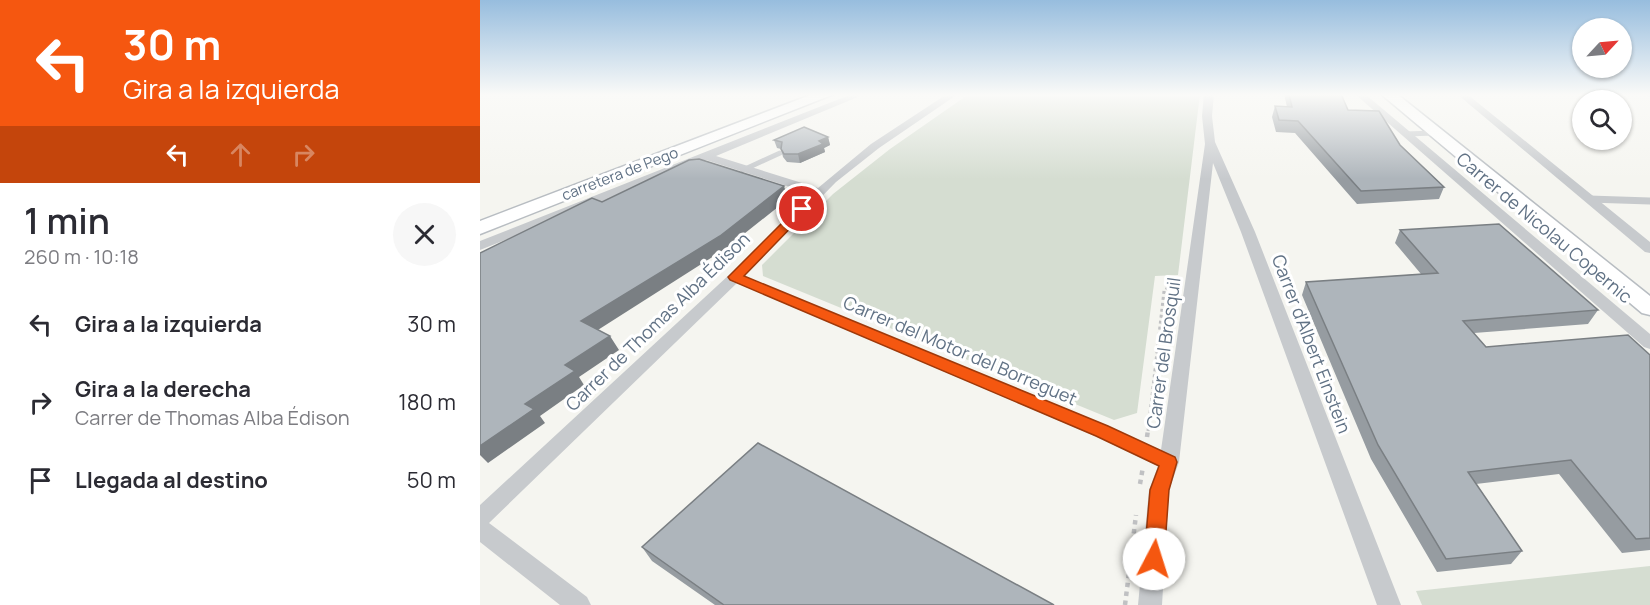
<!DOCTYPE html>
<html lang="es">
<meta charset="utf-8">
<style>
:root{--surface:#fff;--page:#f7f7f7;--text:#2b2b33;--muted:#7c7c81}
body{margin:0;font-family:Manrope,sans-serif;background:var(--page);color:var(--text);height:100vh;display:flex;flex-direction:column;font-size:22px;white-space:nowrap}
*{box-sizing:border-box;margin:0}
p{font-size:20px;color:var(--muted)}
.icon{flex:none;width:33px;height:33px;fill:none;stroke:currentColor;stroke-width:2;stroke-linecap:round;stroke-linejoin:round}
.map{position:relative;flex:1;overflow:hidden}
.side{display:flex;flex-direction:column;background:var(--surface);width:480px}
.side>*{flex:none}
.guide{background:#f55710;color:#fff;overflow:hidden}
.needle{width:39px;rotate:64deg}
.tools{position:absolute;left:1092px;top:18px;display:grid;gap:12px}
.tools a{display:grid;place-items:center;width:60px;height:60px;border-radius:50%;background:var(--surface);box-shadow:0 2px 4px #0004;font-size:30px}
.pin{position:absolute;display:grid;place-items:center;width:51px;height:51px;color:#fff;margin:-26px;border:3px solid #fff;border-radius:50%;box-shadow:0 2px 6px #0007}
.me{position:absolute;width:66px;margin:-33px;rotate:5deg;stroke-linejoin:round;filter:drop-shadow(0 0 4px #0008)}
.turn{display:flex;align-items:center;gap:21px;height:126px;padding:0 24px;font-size:27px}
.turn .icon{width:78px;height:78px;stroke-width:2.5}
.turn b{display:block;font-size:42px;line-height:51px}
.lanes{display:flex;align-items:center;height:57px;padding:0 24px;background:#0003;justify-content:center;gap:30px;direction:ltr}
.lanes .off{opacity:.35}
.round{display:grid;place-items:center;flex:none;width:63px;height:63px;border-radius:32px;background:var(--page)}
.headline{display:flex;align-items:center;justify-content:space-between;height:102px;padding:0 24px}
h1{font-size:36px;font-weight:600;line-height:45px}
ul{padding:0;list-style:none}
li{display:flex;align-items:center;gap:18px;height:78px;padding:0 24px}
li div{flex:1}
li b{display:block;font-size:22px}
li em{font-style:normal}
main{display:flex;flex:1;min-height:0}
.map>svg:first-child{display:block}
</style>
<main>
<section class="side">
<div class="guide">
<div class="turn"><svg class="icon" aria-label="left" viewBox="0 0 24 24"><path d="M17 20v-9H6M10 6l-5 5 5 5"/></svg><div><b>30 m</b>Gira a la izquierda</div></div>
<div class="lanes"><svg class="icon" aria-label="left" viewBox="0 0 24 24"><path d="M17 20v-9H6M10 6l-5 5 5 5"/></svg><svg class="icon off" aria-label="ahead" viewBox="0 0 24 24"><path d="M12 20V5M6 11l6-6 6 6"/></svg><svg class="icon off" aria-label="right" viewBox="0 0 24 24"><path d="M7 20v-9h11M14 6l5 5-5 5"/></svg></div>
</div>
<div class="headline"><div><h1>1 min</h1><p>260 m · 10:18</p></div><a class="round"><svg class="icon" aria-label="close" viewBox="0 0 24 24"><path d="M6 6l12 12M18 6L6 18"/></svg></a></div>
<ul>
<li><svg class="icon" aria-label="left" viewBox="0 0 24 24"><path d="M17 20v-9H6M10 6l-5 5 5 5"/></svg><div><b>Gira a la izquierda</b></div><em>30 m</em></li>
<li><svg class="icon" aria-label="right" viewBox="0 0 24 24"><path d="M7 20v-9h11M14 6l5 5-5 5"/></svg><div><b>Gira a la derecha</b><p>Carrer de Thomas Alba Édison</p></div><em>180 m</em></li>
<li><svg class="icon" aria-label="arrive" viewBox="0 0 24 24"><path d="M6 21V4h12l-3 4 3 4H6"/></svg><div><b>Llegada al destino</b></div><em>50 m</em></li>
</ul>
</section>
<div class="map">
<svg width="1170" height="605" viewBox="0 0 1170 605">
<rect width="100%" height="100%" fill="#f5f5f0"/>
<path fill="#d5ddd1" d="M 489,94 L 720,94 L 698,275 L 675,276 L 657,413 L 634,420 L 283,276 L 282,265 L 353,194 L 410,149 Z
M 1170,566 L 1170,605 L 942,605 L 936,591 Z"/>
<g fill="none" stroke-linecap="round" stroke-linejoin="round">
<path stroke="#bfcad0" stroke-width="4" d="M 1167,94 L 1170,95"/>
<defs>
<path id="secondary" d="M 333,94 L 354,94 L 0,234 L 0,221 Z
M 901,94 L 917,94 L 1170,296 L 1170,315 L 1162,313 Z"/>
</defs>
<use href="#secondary" stroke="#b8bdc2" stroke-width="3"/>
<path stroke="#c0c1c3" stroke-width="2" stroke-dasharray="2 2" stroke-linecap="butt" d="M 684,293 L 688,285 L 697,280"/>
<path stroke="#c0c1c3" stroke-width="3" stroke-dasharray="3 3" stroke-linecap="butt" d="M 668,431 L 684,291"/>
<path stroke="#c0c1c3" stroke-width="4.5" stroke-dasharray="4.5 4.5" stroke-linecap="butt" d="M 667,437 L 668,430
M 660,484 L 663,467
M 645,605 L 656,515"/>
<path stroke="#c7cacd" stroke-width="5" d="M 925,134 L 955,133
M 263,170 L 300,153"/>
<path stroke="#c7cacd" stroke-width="7" d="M 1109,199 L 1170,201"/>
<path fill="#c7cacd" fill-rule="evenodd" d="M 372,94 L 385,94 L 236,156 L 338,188 L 391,144 L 467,94 L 478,94 L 399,148 L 356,182 L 264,276 L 681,450 L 725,144 L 722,116 L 724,94 L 734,94 L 732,116 L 735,142 L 775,232 L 921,605 L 897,605 L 761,232 L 733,163 L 699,462 L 689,490 L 682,605 L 658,605 L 669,490 L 678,466 L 615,436 L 257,283 L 9,523 L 107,597 L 111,605 L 80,605 L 0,542 L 0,505 L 250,274 L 332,194 L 226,160 L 0,250 L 0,241 Z
M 875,94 L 885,94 L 1170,334 L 1170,349 L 1164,347 Z
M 977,94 L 987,94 L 1170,242 L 1170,253 L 1165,252 Z"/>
<use href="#secondary" fill="#fff" fill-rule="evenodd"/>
</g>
<path fill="#969ca1" d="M 804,94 L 861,94 L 868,110 L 920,145 L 964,187 L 959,199 L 877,204 L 815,133 L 796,132 L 792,117 L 795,106 L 807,107 Z
M 348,137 L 350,145 L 344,148 L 345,152 L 320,163 L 307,162 L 303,157 L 301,149 L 297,148 L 294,140 Z
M 920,230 L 1118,310 L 1108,324 L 994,333 L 1006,347 L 1170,355 L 1170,550 L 1142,553 L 1079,474 L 996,484 L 1042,551 L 1031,564 L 957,572 L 891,459 L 822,295 L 826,282 L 941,274 L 915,243 Z
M 162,547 L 574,605 L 235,605 L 172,561 Z"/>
<path fill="#7a7f83" d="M 348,137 L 350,145 L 344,148 L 345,152 L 320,163 L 318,154 L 339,141 Z
M 304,186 L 308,199 L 245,249 L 110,335 L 101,321 Z
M 130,336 L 139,350 L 99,377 L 104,385 L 60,416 L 65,423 L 8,463 L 0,455 L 0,446 L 85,365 Z"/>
<path fill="#aeb5bb" stroke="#7a7f83" stroke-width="1.5" d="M 809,94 L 861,94 L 868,110 L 899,111 L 920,145 L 964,187 L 881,191 L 818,121 L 799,120 L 795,106 L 812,107 Z
M 324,127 L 348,137 L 339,141 L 343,144 L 318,154 L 304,154 L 301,149 L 302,142 L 294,140 Z
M 219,159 L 304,186 L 240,236 L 101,321 L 130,336 L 85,365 L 95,371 L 45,404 L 54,409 L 0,446 L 0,253 L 112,198 L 122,202 L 209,160 Z
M 1019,224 L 1118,310 L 983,321 L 1006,347 L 1148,335 L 1170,355 L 1170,538 L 1156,539 L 1091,460 L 988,472 L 1042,551 L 966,559 L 898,445 L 826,282 L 958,273 L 920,230 Z
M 278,443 L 574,605 L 244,605 L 162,547 Z"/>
<linearGradient id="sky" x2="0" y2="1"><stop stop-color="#97bdde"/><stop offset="0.53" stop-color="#fafaf8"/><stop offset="1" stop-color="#fafaf8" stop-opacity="0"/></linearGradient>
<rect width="1170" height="179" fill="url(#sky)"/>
<path fill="#f55710" stroke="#9f390a" stroke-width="1.5" d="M 322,206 L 326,207 L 326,212 L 264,276 L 628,426 L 695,457 L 697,462 L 689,490 L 684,559 L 681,566 L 674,568 L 667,566 L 664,559 L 670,490 L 679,466 L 616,436 L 250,280 L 248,277 L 318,207 Z"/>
<g text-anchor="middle" stroke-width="6" stroke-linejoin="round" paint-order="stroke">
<g font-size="15" fill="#617285" stroke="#fff">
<text transform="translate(140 174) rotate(-21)" y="5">carretera de Pego</text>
</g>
<g font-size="18" fill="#617285" stroke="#fff">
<text transform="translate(1064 228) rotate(40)" y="6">Carrer de Nicolau Copernic</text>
<text transform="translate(178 322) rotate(-44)" y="6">Carrer de Thomas Alba Édison</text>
<text transform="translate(831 344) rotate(69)" y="6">Carrer d'Albert Einstein</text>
<text transform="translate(480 351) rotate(23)" y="6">Carrer del Motor del Borreguet</text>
<text transform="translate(684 353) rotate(-82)" y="6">Carrer del Brosquil</text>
</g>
</g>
</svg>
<div class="tools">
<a><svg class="needle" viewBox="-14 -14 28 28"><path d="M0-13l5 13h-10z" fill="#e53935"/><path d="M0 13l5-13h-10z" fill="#7c7c81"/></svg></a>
<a><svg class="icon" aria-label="search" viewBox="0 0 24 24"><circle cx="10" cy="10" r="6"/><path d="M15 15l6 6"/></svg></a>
</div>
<div class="pin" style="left:322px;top:209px;background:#d93025"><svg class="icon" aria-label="arrive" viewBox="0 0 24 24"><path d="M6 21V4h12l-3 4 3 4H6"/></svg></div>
<svg class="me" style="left:674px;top:559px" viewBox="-20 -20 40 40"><circle r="19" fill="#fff"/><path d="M0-13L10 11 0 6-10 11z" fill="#f55710"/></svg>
</div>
</main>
